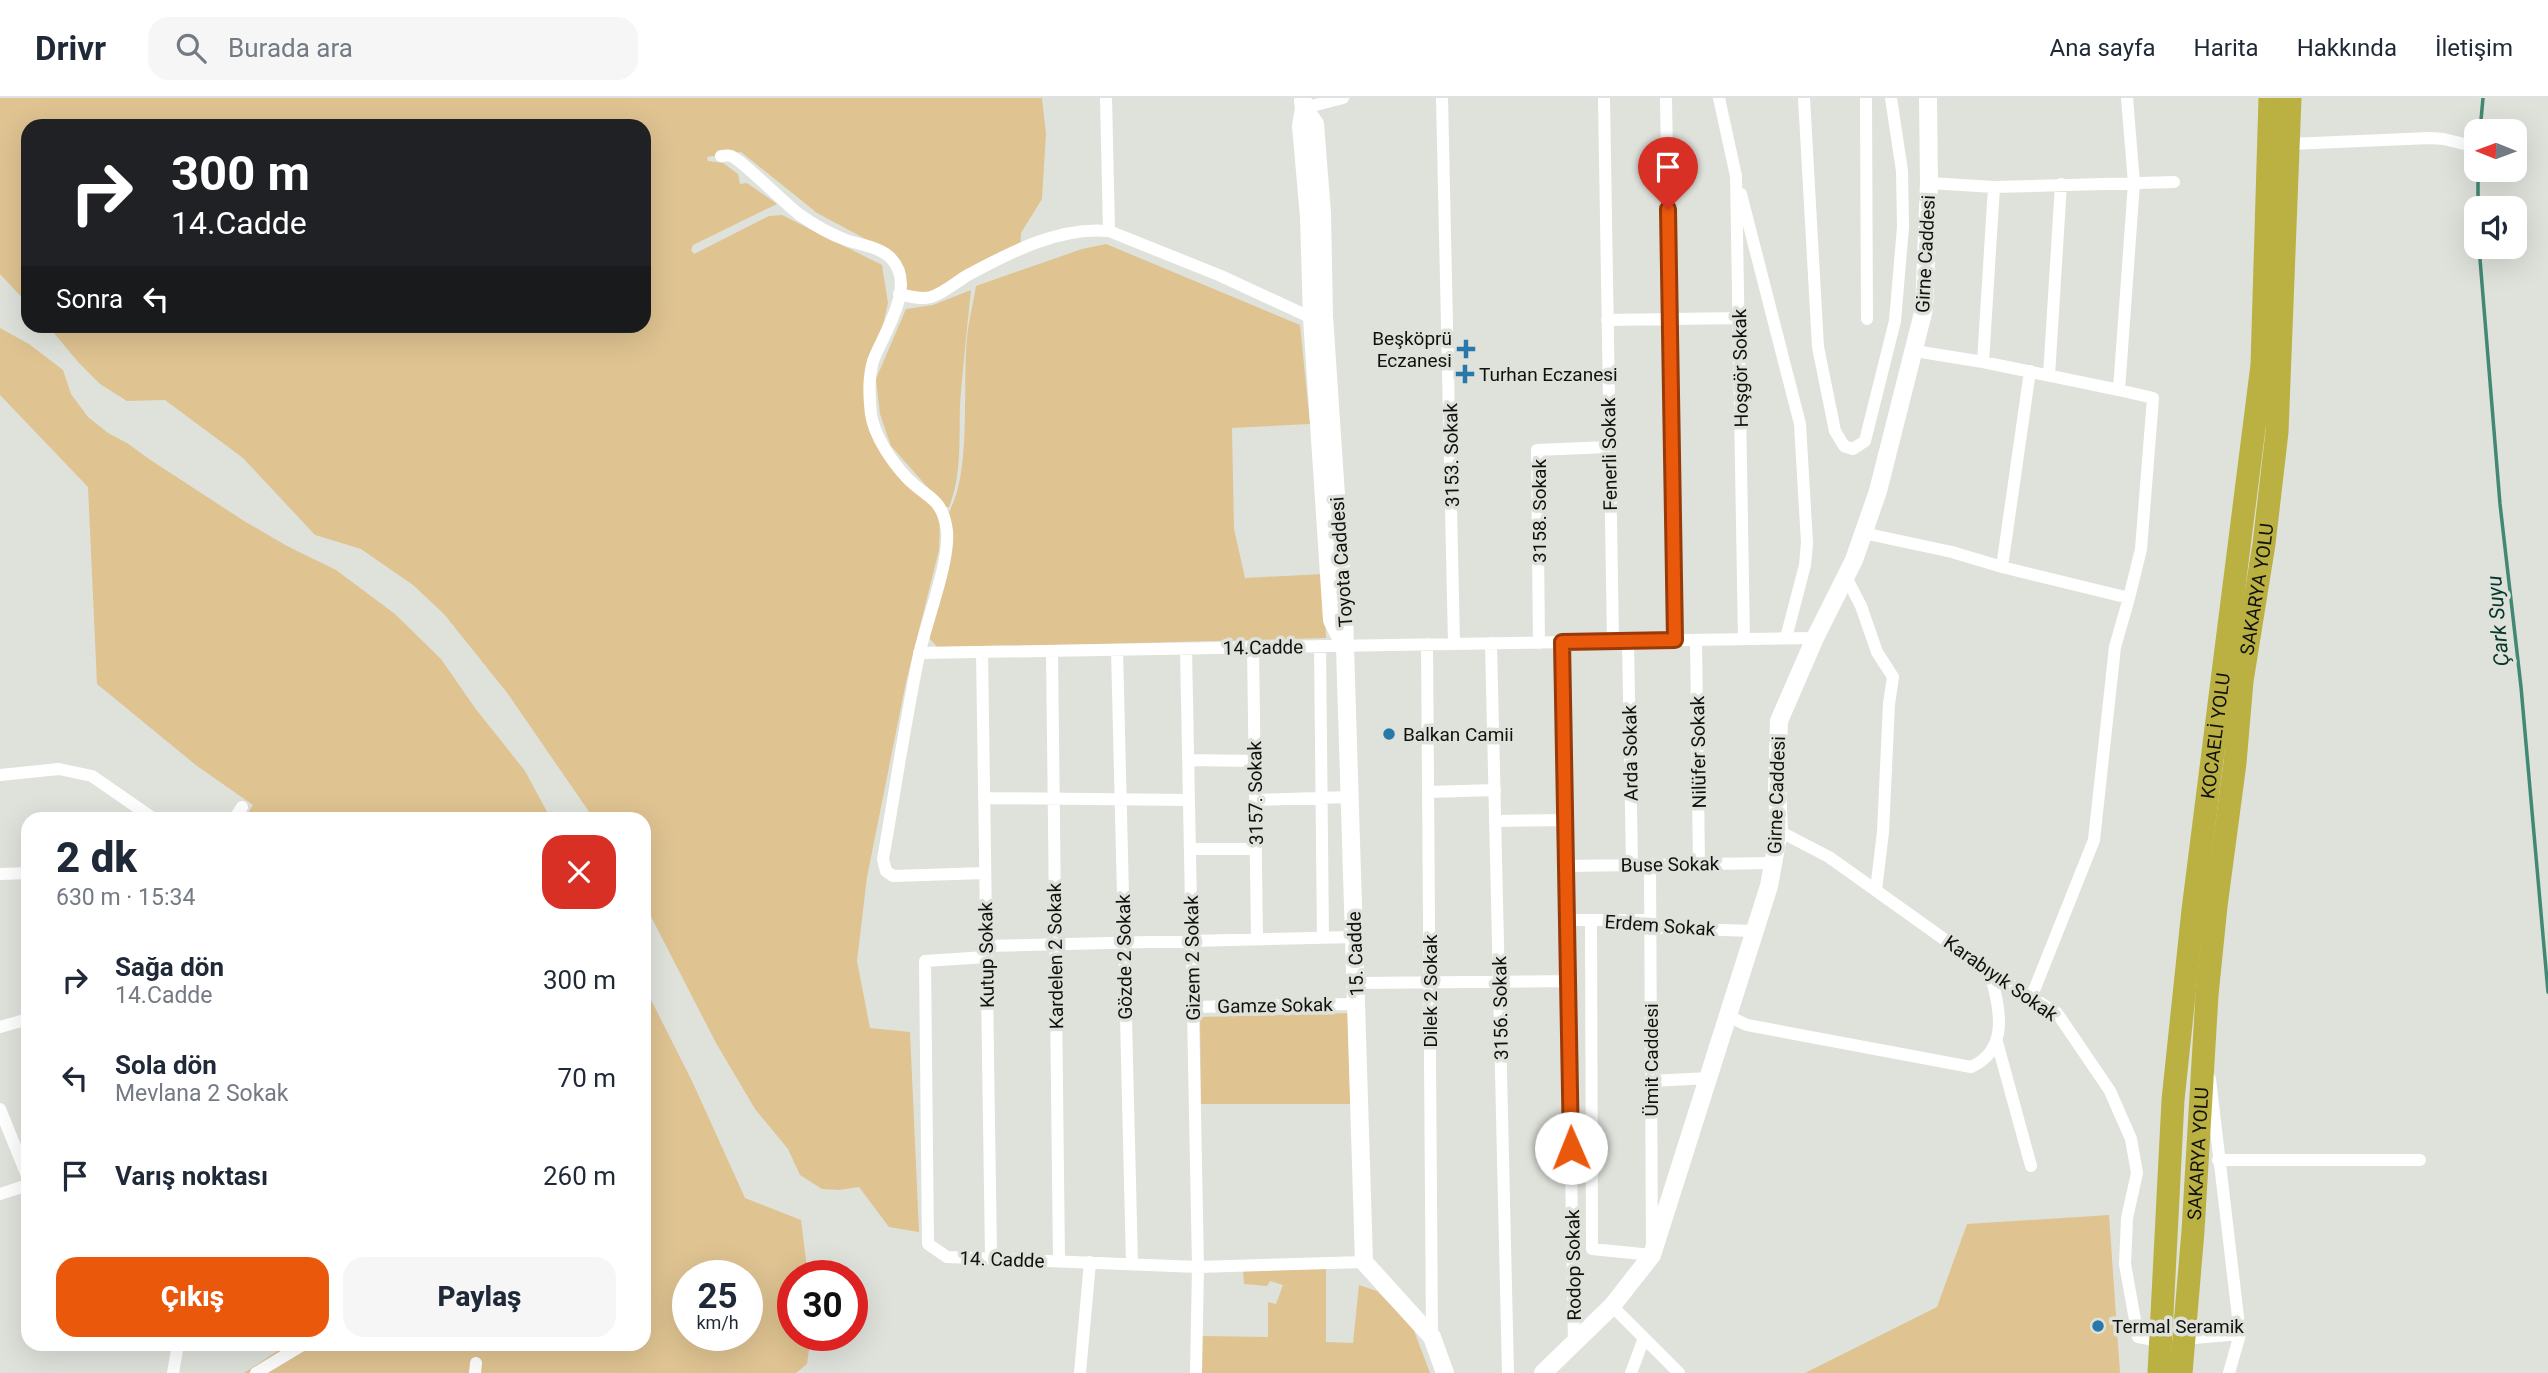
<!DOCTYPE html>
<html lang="tr">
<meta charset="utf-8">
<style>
:root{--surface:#fff;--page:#f6f6f7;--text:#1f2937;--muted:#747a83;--line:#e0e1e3;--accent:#ea580c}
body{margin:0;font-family:Roboto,sans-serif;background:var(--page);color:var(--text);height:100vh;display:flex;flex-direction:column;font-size:26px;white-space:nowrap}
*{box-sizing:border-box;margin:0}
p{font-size:23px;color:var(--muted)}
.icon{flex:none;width:38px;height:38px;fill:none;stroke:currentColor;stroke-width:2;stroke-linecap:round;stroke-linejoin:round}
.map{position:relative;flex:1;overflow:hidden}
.sheet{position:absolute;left:21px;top:714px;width:630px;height:539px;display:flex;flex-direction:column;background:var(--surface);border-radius:21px;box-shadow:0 7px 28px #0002}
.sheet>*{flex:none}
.hud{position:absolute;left:21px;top:21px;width:630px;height:214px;border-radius:21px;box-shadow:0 7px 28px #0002;background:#202124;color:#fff;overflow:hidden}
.needle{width:46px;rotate:271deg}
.buttons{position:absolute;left:2464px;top:21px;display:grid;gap:14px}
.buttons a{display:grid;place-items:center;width:63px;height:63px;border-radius:14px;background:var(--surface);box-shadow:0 7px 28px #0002;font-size:35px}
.speed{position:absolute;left:672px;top:1162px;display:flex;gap:14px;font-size:35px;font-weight:700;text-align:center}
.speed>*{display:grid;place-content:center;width:91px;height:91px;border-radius:50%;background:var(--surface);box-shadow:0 7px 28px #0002;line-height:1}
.speed small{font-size:18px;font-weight:400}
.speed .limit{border:10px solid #d22;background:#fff;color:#111}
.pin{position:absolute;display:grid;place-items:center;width:60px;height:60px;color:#fff;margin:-72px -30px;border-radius:50% 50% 50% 0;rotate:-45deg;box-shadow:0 0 7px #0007}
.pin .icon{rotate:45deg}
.me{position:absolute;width:77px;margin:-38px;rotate:359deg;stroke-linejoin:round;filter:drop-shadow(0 0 5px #0008)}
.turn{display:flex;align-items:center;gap:24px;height:147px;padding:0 35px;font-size:32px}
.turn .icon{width:91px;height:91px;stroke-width:2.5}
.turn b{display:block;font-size:49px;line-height:60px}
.then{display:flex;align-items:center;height:66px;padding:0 35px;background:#0003;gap:14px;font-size:26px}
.round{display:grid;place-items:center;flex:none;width:74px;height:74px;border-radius:21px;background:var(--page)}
.head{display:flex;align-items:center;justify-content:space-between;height:119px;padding:0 35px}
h1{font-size:42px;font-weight:800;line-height:52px}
.cta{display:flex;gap:14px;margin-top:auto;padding:14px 35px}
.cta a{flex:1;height:80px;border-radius:21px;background:var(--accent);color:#fff;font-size:28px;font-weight:800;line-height:80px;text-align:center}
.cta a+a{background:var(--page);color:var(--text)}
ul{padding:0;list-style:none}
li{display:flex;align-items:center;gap:21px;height:98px;padding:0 35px}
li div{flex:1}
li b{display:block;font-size:26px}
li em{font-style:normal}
header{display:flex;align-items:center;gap:42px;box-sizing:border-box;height:98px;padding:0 35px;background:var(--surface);border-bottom:2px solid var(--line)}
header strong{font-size:33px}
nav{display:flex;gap:38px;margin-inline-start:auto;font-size:24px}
.search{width:490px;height:63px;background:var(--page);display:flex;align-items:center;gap:18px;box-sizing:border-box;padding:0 24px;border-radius:21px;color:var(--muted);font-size:26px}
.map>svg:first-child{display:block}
</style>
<header>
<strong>Drivr</strong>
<div class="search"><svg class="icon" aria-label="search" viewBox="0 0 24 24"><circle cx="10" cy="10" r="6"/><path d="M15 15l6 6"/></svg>Burada ara</div>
<nav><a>Ana sayfa</a><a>Harita</a><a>Hakkında</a><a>İletişim</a></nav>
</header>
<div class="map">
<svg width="2548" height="1275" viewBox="0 0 2548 1275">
<rect width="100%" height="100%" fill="#dfe2db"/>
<path fill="#dfc391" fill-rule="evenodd" d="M 0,0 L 1042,0 L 1046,36 L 1042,101 L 1021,135 L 1020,154 L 934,199 L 909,202 L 888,153 L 817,115 L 741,54 L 707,59 L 708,63 L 723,65 L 738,76 L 740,86 L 747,85 L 777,106 L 693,147 L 691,152 L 694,156 L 769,118 L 782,117 L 882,167 L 888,205 L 877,253 L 872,328 L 940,418 L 939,452 L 906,584 L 867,779 L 857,863 L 870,930 L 910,934 L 919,1134 L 889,1129 L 859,1089 L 839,1092 L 822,1091 L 800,1077 L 788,1051 L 755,1011 L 716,945 L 644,805 L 644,721 L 594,721 L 508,596 L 444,516 L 413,487 L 361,451 L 315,437 L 243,360 L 165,302 L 127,303 L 100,286 L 79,265 L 48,228 L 644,228 L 644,28 L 28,28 L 28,206 L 0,176 Z
M 1106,146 L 1300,227 L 1310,326 L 1232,330 L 1234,431 L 1245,480 L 1323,476 L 1326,540 L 938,550 L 929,540 L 952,428 L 949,414 C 973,372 961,281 968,231 C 970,216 974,202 976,188 L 1082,151 Z
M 971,192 C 967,230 963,268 960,306 C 959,339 962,378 949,409 L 945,409 L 891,348 L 880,316 L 876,281 L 906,211 L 933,207 Z
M 0,230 L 29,246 L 63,272 L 71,296 L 88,319 L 108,335 L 127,345 L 149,361 L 244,423 L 287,448 L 336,472 L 395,516 L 441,561 L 475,610 L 525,673 L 551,721 L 244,721 L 253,707 L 197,668 L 97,586 L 88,389 L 0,297 Z
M 644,888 L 692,983 L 745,1100 L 801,1122 L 808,1178 L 793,1178 L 793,1237 L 811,1237 L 807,1266 L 796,1275 L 244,1275 L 288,1246 L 644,1246 ZM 688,1178 L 747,1178 L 747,1237 L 688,1237 Z
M 1350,915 L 1351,1006 L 1201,1006 L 1200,919 Z
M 2109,1117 L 2120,1275 L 1805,1275 L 1937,1209 L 1967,1126 Z
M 1326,1170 L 1326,1244 L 1353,1245 L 1359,1187 L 1377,1193 L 1413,1230 L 1430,1275 L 1202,1275 L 1202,1238 L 1268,1239 L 1268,1204 L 1276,1206 L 1283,1187 L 1270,1183 L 1267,1188 L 1244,1186 L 1243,1171 Z"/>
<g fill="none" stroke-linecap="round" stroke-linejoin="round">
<path stroke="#418974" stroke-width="3.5" d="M 2480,33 L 2483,0
M 2478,110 L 2478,72
M 2479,149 L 2500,406 L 2521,589 L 2548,894"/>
<path stroke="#fff" stroke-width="12" d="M 1106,0 L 1109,133 L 1221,178 L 1312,220 L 1317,219
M 1442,0 L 1454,546
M 1604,0 L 1613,543
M 1666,0 L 1675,542
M 1719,0 L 1736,78 L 1744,541
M 1804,0 L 1818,249 L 1835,333 L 1844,348 L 1853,351 L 1865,343 L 1895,223 L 1903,129 L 1902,73 L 1891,0
M 1866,0 L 1867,221
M 1304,10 L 1343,0
M 2290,46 L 2430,40 L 2444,41 L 2476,49
M 721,58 C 724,58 728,57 731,58 C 741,61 786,107 800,117 C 814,127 830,136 846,142 C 860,147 873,147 886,156 C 922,183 883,235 873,263 C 868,281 869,298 871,316 C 874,338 892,364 907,380 C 927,401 942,398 947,433 C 950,464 926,524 919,557 C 905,624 895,693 883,761 L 886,773 L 893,778 L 985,775
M 1929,85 L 1994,89 L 2174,84
M 1741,96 L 1800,326 L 1807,445 L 1805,467 L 1786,540
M 899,196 C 909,198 920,202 931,199 C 944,195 956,184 968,177 C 1011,154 1060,128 1109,133
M 1607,222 L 1739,220
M 1915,253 L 1983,264 L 2119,292 L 2134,85 L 2127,0
M 1983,264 L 1994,89
M 2030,273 L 2002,469 L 2129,500 L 2141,451 L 2153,300 L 2119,292
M 2049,278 L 2061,86
M 1863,435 L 1952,454 L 2002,469
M 1846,479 L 1861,508 L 1877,554 L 1893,579 L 1889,606 L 1883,734 L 1876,792
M 1696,542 L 1699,766
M 1628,543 L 1632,767
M 1562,544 L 1574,1245
M 1491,545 L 1508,1275
M 1539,545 L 1537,352 L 1609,349
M 1427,546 L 1432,1239
M 1320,548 L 1323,840
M 1253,549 L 1257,841
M 1186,551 L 1198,1169 L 1196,1275
M 1117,552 L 1132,1166
M 1052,553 L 1059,1162
M 982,554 L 991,1159
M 919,555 L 1815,540
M 1188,662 L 1255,663
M 0,677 L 59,671 L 92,678 L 154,721
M 1428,694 L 1495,692
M 984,700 L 1189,702
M 1255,702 L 1350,699
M 234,721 L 242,709
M 1495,723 L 1565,722
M 1779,733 L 1829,759 L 1990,874 L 2057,915 L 2110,993 L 2131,1041 L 2137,1075 L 2127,1120 L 2125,1166 L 2138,1239 L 2160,1243 L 2240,1236
M 1190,751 L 1256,751
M 1566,768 L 1774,765
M 0,776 L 28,775
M 1567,822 L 1646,822 L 1660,830 L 1753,833
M 1591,822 L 1592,1151 L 1652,1157 L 1650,767
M 986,848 L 1354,839
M 986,859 L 925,863 L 928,1146 L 947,1159 L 1198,1169 L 1364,1164
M 1356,885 L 1568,883
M 2031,900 L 2094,742 L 2115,549 L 2129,500
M 1193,909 L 1356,906
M 1728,918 L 1747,927 L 1971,969 C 2011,951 1999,909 1990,874
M 0,929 L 28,921
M 1997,944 L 2031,1068
M 2210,981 L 2240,1236 L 2229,1275
M 1651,983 L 1709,980
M 0,1011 L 28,1080
M 2218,1062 L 2420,1062
M 0,1096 L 28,1087
M 1612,1208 L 1679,1275
M 173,1275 L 178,1246
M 256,1275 L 304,1246
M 475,1275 L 476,1265
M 1080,1275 L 1090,1164
M 1631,1275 L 1644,1240"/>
<path stroke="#fff" stroke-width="18" d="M 1303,3 L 1304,10 L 1301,28 L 1309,119 L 1312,220 L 1332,522 L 1342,542
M 1304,10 L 1315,26 L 1322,115 L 1324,218 L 1344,517 L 1364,1164 L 1432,1239 L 1445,1275
M 1543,1275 L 1612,1208 L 1652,1157 L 1769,788 L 1779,733 L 1777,688 L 1779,623 L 1815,540 L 1854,462 L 1878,393 L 1924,211 L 1929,85 L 1928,0"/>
<g stroke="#bab142" stroke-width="23">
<path id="s1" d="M 2159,1275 L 2173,1002 L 2193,812 L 2262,267 L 2270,0"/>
<path id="s2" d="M 2181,1275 L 2193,1133 L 2207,897 L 2216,808 L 2235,665 L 2242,583 L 2264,446 L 2277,334 L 2290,0"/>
</g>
</g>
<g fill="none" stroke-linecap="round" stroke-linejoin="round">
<defs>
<path id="route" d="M 1571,1050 L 1562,544 L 1675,542 L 1668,111"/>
</defs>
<use href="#route" stroke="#983908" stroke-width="18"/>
<use href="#route" stroke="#ea580c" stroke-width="12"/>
</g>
<g fill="#2a78aa" stroke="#dfe2db" stroke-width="2.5">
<path d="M1462.5 240.5h7v7h7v7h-7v7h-7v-7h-7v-7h7z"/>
<path d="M1461.5 265.5h7v7h7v7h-7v7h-7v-7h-7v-7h7z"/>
<circle cx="1389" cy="636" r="7"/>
<circle cx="2098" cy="1228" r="7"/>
</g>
<g text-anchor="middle" stroke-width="7" stroke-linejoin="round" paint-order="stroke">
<g font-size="19" fill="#11120f" stroke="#dfe2db">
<text transform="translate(1925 156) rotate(-87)" y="7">Girne Caddesi</text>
<text transform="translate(1740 270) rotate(-91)" y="7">Hoşgör Sokak</text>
<text transform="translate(1609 356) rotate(-91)" y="7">Fenerli Sokak</text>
<text transform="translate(1451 357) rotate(-91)" y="7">3153. Sokak</text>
<text transform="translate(1539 413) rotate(-90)" y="7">3158. Sokak</text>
<text transform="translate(1341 464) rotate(-94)" y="7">Toyota Caddesi</text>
<text dy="7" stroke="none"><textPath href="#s2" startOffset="788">SAKARYA YOLU</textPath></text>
<text transform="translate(1263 549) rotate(-1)" y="7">14.Cadde</text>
<text dy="7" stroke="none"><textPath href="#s1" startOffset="640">KOCAELİ YOLU</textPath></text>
<text transform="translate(1698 654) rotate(-91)" y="7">Nilüfer Sokak</text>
<text transform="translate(1630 655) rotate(-91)" y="7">Arda Sokak</text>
<text transform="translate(1255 695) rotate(-91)" y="7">3157. Sokak</text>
<text transform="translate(1776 697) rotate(-88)" y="7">Girne Caddesi</text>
<text transform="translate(1670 766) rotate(-1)" y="7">Buse Sokak</text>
<text transform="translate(1660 827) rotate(4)" y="7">Erdem Sokak</text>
<text transform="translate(1355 856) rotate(-92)" y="7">15. Cadde</text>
<text transform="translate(986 857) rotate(-91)" y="7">Kutup Sokak</text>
<text transform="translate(1055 858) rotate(-91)" y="7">Kardelen 2 Sokak</text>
<text transform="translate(1124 859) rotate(-91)" y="7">Gözde 2 Sokak</text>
<text transform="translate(1192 860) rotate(-91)" y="7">Gizem 2 Sokak</text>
<text transform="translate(2001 880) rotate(35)" y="7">Karabıyık Sokak</text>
<text transform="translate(1430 893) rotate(-90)" y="7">Dilek 2 Sokak</text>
<text transform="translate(1275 907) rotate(-1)" y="7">Gamze Sokak</text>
<text transform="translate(1500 910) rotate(-91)" y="7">3156. Sokak</text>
<text transform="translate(1651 962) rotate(-90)" y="7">Ümit Caddesi</text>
<text dy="7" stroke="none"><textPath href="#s2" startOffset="220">SAKARYA YOLU</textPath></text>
<text transform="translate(1002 1161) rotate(2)" y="7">14. Cadde</text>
<text transform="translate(1573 1167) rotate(-91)" y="7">Rodop Sokak</text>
</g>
<g font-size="19" fill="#11120f" stroke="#dfe2db" text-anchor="start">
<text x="1452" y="247" text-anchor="end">Beşköprü<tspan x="1452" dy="22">Eczanesi</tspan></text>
<text x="1479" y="283">Turhan Eczanesi</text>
<text x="1403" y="643">Balkan Camii</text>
<text x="2112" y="1235">Termal Seramik</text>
</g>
<g font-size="21" font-style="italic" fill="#06372b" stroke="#dfe2db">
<text transform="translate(2498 523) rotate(-95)" y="7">Çark Suyu</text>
</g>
</g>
</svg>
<div class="buttons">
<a><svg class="needle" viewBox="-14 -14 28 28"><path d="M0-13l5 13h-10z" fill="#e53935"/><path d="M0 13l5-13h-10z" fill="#747a83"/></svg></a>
<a><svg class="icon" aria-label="sound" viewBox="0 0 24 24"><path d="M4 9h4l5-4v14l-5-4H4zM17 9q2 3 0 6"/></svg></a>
</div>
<div class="speed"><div>25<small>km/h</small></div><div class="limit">30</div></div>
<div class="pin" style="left:1668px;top:111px;background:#d93025"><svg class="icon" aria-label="arrive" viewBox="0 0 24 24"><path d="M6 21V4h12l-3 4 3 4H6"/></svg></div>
<svg class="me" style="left:1571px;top:1050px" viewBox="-20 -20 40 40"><circle r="19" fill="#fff"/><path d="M0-13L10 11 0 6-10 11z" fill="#ea580c"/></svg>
<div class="hud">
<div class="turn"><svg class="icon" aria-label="right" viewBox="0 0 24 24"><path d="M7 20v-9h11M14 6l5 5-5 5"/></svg><div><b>300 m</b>14.Cadde</div></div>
<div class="then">Sonra<svg class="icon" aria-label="left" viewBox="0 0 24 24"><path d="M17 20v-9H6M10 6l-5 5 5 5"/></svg></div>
</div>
<section class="sheet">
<div class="head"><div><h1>2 dk</h1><p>630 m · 15:34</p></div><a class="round" style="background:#d93025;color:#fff"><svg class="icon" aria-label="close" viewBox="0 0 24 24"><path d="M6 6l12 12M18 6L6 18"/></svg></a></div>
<ul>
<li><svg class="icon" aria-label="right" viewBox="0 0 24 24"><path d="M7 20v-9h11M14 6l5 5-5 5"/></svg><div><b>Sağa dön</b><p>14.Cadde</p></div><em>300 m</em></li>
<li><svg class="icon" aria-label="left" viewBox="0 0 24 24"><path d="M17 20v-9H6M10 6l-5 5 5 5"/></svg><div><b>Sola dön</b><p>Mevlana 2 Sokak</p></div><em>70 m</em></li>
<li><svg class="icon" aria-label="arrive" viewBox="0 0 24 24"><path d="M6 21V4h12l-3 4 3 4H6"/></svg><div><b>Varış noktası</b></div><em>260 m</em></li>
</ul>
<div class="cta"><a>Çıkış</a><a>Paylaş</a></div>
</section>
</div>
